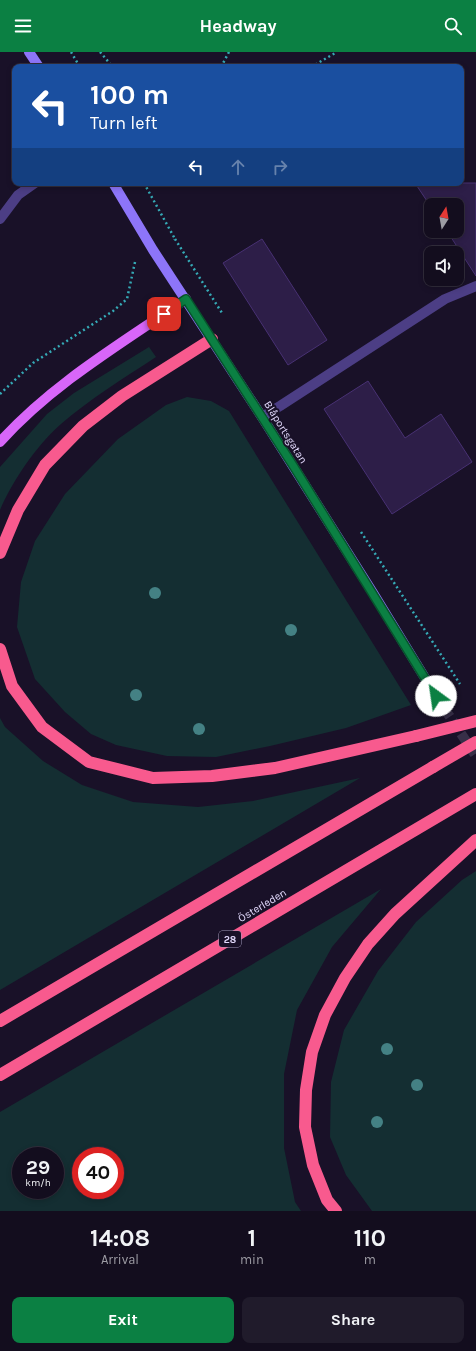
<!DOCTYPE html>
<meta charset="utf-8">
<style>
:root{--surface:#130d1e;--page:#201b2b;--text:#f1f3f6;--muted:#9d9ca4;--line:#322d3c;--accent:#0b8043}
body{margin:0;font-family:Karla,sans-serif;background:var(--page);color:var(--text);height:100vh;display:flex;flex-direction:column;font-size:15px;white-space:nowrap}
*{box-sizing:border-box;margin:0}
p{font-size:13px;color:var(--muted)}
.icon{flex:none;width:22px;height:22px;fill:none;stroke:currentColor;stroke-width:2;stroke-linecap:round;stroke-linejoin:round}
.map{position:relative;height:1159px;overflow:hidden}
.sheet{display:flex;flex-direction:column;background:var(--surface);flex:1}
.sheet>*{flex:none}
.guide{position:absolute;left:12px;top:12px;width:452px;height:122px;border-radius:8px;box-shadow:0 2px 6px #0003,0 0 0 1px var(--line);background:#1a4fa0;color:#fff;overflow:hidden}
.needle{width:26px;rotate:11deg}
.tools{position:absolute;left:424px;top:146px;display:grid;gap:8px}
.tools a{display:grid;place-items:center;width:40px;height:40px;border-radius:8px;background:var(--surface);box-shadow:0 2px 6px #0003,0 0 0 1px var(--line);font-size:20px}
.speed{position:absolute;left:12px;top:1095px;display:flex;gap:8px;font-size:20px;font-weight:700;text-align:center}
.speed>*{display:grid;place-content:center;width:52px;height:52px;border-radius:50%;background:var(--surface);box-shadow:0 2px 6px #0003,0 0 0 1px var(--line);line-height:1}
.speed small{font-size:10px;font-weight:400}
.speed .limit{border:6px solid #d22;background:#fff;color:#111}
.pin{position:absolute;display:grid;place-items:center;width:34px;height:34px;color:#fff;margin:-17px;border-radius:8px;box-shadow:0 2px 6px #0006}
.me{position:absolute;width:44px;margin:-22px;rotate:329deg;stroke-linejoin:round;filter:drop-shadow(0 0 3px #0008)}
.turn{display:flex;align-items:center;gap:14px;height:84px;padding:0 12px;font-size:18px}
.turn .icon{width:52px;height:52px;stroke-width:2.5}
.turn b{display:block;font-size:28px;line-height:34px}
.lanes{display:flex;align-items:center;height:38px;padding:0 12px;background:#0003;justify-content:center;gap:20px;direction:ltr}
.lanes .off{opacity:.35}
.eta{display:flex;justify-content:space-evenly;align-items:center;height:68px;text-align:center}
.eta b{font-size:24px;font-weight:700;line-height:28px}
.primary-button{display:flex;gap:8px;margin-top:auto;padding:8px 12px}
.primary-button a{flex:1;height:46px;border-radius:8px;background:var(--accent);color:#fff;font-size:16px;font-weight:700;line-height:46px;text-align:center}
.primary-button a+a{background:var(--page);color:var(--text)}
header{display:flex;justify-content:space-between;align-items:center;height:52px;padding:0 12px;background:var(--accent);color:#fff;font-size:18px;font-weight:700}
.map>svg:first-child{display:block}
</style>
<header><svg class="icon" aria-label="menu" viewBox="0 0 24 24"><path d="M4 6h16M4 12h16M4 18h16"/></svg>Headway<svg class="icon" aria-label="search" viewBox="0 0 24 24"><circle cx="10" cy="10" r="6"/><path d="M15 15l6 6"/></svg></header>
<div class="map">
<svg width="476" height="1159" viewBox="0 0 476 1159">
<rect width="100%" height="100%" fill="#191128"/>
<path fill="#142e32" fill-rule="evenodd" d="M 149,295 L 156,305 C 124,326 90,347 61,372 C 36,394 13,428 0,458 L 0,415 L 47,362 L 74,341 Z
M 187,345 L 211,349 L 229,359 L 411,653 L 346,676 L 270,694 L 216,705 L 167,704 L 116,693 L 91,682 L 65,660 L 35,627 L 17,575 L 21,530 L 35,489 L 65,442 L 118,387 L 166,353 Z
M 0,666 L 5,675 L 43,709 L 82,733 L 133,750 L 198,755 L 253,749 L 360,726 L 0,938 Z
M 476,819 L 476,1159 L 372,1159 L 346,1123 L 330,1085 L 331,1030 L 344,978 L 378,919 L 416,870 L 462,828 Z
M 381,837 L 332,895 L 297,958 L 284,1022 L 284,1096 L 295,1150 L 301,1159 L 0,1159 L 0,1060 ZM 21,1104 L 55,1104 L 55,1138 L 21,1138 ZM 81,1104 L 115,1104 L 115,1138 L 81,1138 Z"/>
<path fill="#2d1e48" stroke="#483173" d="M 415,131 L 476,131 L 476,224 L 447,179 L 457,179 L 457,153 L 431,153 L 431,155 Z
M 262,187 L 327,288 L 288,313 L 223,211 Z
M 368,329 L 405,386 L 441,362 L 472,410 L 392,462 L 324,357 Z"/>
<g fill="none" stroke-linecap="round" stroke-linejoin="round">
<path stroke="#372f48" stroke-width="10" stroke-dasharray="10 5" stroke-linecap="butt" d="M 436,644 L 476,704"/>
<path stroke="#35aab6" stroke-width="2.5" stroke-dasharray="2 3" stroke-linecap="butt" d="M 71,0 L 80,15
M 100,0 L 113,15
M 221,15 L 229,0
M 311,15 L 337,0
M 144,131 L 175,187 L 174,188
M 175,187 L 222,261
M 0,342 L 33,311 L 113,259 L 127,247 L 135,210
M 361,480 L 460,632"/>
<path stroke="#4c3e85" stroke-width="10" d="M 262,365 L 280,354 L 445,247 L 476,234"/>
<path stroke="#4c3e85" stroke-width="10" d="M 0,167 L 18,143 L 35,131"/>
<path stroke="#8d75f9" stroke-width="10" d="M 29,0 L 39,15
M 113,131 L 153,198 L 262,365 L 373,541 L 436,644"/>
<path stroke="#d866f9" stroke-width="10" d="M 0,390 C 52,332 122,291 186,247"/>
<path stroke="#f85a8e" stroke-width="12" d="M 0,501 L 18,458 L 45,413 L 83,374 L 122,344 L 212,287
M 0,597 L 12,634 L 42,675 L 89,710 L 153,726 L 212,724 L 275,716 L 416,684
M 0,969 L 433,715
M 0,1023 L 476,742
M 336,1159 L 327,1148 L 313,1113 L 305,1075 L 306,1038 L 312,1000 L 325,963 L 345,926 L 368,892 L 395,862 L 476,788"/>
<path stroke="#f85a8e" stroke-width="12" d="M 416,684 L 476,669
M 433,715 L 476,690"/>
</g>
<g fill="#448184">
<circle cx="155" cy="541" r="6"/>
<circle cx="291" cy="578" r="6"/>
<circle cx="136" cy="643" r="6"/>
<circle cx="199" cy="677" r="6"/>
<circle cx="387" cy="997" r="6"/>
<circle cx="417" cy="1033" r="6"/>
<circle cx="377" cy="1070" r="6"/>
</g>
<g fill="none" stroke-linecap="round" stroke-linejoin="round">
<defs>
<path id="route" d="M 164,262 L 186,247 L 294,415 L 436,644"/>
</defs>
<use href="#route" stroke="#07532c" stroke-width="10"/>
<use href="#route" stroke="#0b8043" stroke-width="7"/>
</g>
<g text-anchor="middle" stroke-width="4" stroke-linejoin="round" paint-order="stroke">
<rect fill="#191128" stroke="#a69ebd" stroke-width="1" x="219" y="879" width="22" height="16" rx="3"/>
<g font-size="10" font-weight="bold" fill="#e3dafd">
<text x="230" y="891">28</text>
</g>
<g font-size="11" fill="#e3dafd" stroke="#191128">
<text transform="translate(286 380) rotate(58)" y="4">Blåportsgatan</text>
<text transform="translate(262 853) rotate(-31)" y="4">Österleden</text>
</g>
</g>
</svg>
<div class="tools">
<a><svg class="needle" viewBox="-14 -14 28 28"><path d="M0-13l5 13h-10z" fill="#e53935"/><path d="M0 13l5-13h-10z" fill="#9d9ca4"/></svg></a>
<a><svg class="icon" aria-label="sound" viewBox="0 0 24 24"><path d="M4 9h4l5-4v14l-5-4H4zM17 9q2 3 0 6"/></svg></a>
</div>
<div class="speed"><div>29<small>km/h</small></div><div class="limit">40</div></div>
<div class="pin" style="left:164px;top:262px;background:#d93025"><svg class="icon" aria-label="arrive" viewBox="0 0 24 24"><path d="M6 21V4h12l-3 4 3 4H6"/></svg></div>
<svg class="me" style="left:436px;top:644px" viewBox="-20 -20 40 40"><circle r="19" fill="#fff"/><path d="M0-13L10 11 0 6-10 11z" fill="#0b8043"/></svg>
<div class="guide">
<div class="turn"><svg class="icon" aria-label="left" viewBox="0 0 24 24"><path d="M17 20v-9H6M10 6l-5 5 5 5"/></svg><div><b>100 m</b>Turn left</div></div>
<div class="lanes"><svg class="icon" aria-label="left" viewBox="0 0 24 24"><path d="M17 20v-9H6M10 6l-5 5 5 5"/></svg><svg class="icon off" aria-label="ahead" viewBox="0 0 24 24"><path d="M12 20V5M6 11l6-6 6 6"/></svg><svg class="icon off" aria-label="right" viewBox="0 0 24 24"><path d="M7 20v-9h11M14 6l5 5-5 5"/></svg></div>
</div>
</div>
<section class="sheet">
<div class="eta">
<div><b>14:08</b><p>Arrival</p></div>
<div><b>1</b><p>min</p></div>
<div><b>110</b><p>m</p></div>
</div>
<div class="primary-button"><a>Exit</a><a>Share</a></div>
</section>
